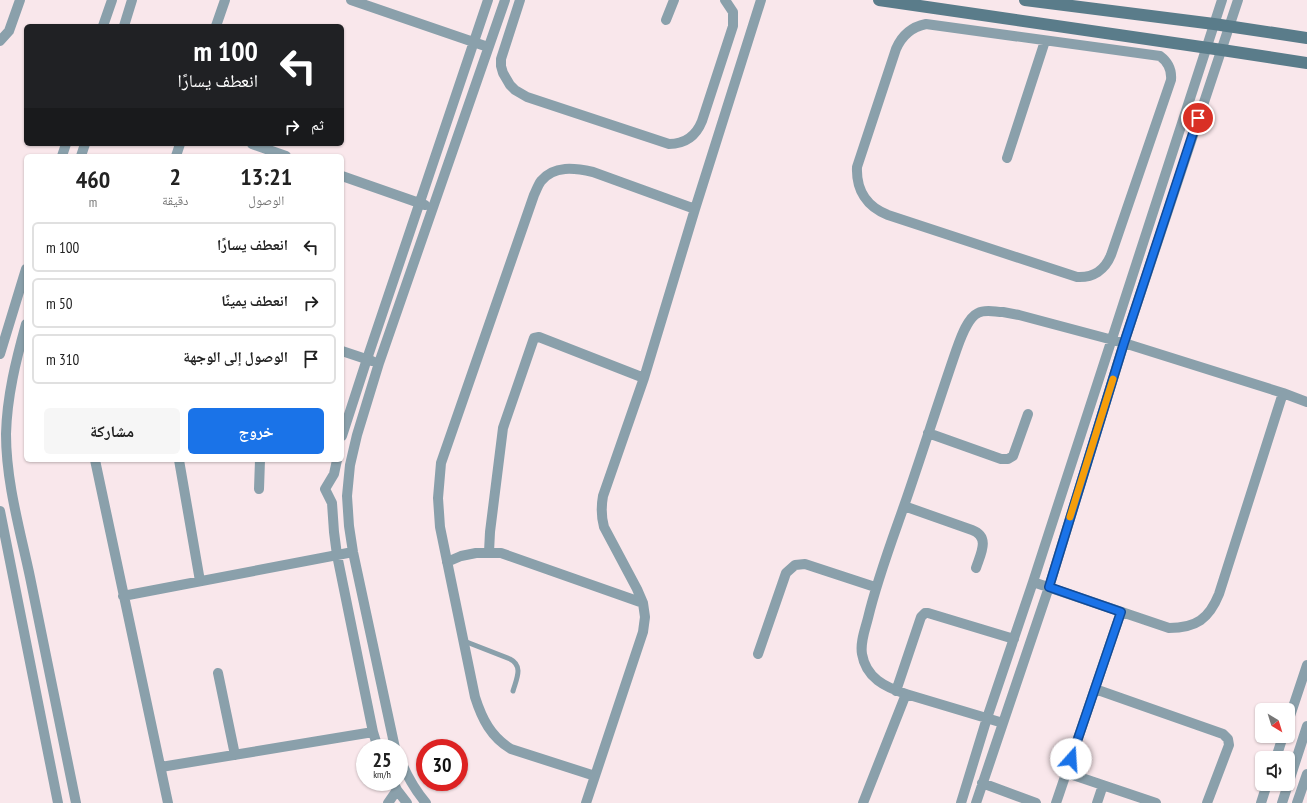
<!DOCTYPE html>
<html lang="ar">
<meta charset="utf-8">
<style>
:root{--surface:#fff;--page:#f6f6f6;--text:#222;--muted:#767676;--line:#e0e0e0;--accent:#1a73e8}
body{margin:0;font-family:"PT Sans Narrow","Noto Naskh Arabic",sans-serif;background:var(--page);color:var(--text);direction:rtl;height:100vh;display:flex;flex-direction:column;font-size:15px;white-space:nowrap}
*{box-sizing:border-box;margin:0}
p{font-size:13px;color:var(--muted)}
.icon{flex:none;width:22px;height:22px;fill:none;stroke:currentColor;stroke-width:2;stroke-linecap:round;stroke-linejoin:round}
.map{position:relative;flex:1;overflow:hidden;direction:ltr}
.details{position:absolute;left:24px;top:154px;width:320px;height:308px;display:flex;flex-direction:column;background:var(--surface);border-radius:6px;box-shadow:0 1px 3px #0004;direction:rtl}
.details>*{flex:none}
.top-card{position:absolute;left:24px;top:24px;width:320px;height:122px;border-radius:6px;box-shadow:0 1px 3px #0004;direction:rtl;background:#202124;color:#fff;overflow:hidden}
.needle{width:26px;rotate:142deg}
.tools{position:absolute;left:1255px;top:703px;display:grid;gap:8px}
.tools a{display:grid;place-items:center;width:40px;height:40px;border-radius:6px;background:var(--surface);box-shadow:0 1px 3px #0004;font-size:20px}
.speed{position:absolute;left:356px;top:739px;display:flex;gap:8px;font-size:20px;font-weight:700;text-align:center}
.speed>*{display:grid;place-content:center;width:52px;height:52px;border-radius:50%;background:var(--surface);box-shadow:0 1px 3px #0004;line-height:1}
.speed small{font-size:10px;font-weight:400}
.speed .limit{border:6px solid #d22;background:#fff;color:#111}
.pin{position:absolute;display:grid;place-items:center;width:34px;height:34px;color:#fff;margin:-17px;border:2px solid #fff;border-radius:50%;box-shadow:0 1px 4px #0007}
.me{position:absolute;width:44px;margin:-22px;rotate:19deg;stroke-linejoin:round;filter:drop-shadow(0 0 3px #0008)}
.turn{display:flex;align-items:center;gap:14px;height:84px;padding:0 20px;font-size:18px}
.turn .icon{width:52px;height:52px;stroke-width:2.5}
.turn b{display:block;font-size:28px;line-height:34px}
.then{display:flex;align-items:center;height:38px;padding:0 20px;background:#0003;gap:8px;font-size:15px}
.eta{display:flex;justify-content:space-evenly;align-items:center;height:68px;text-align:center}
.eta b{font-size:24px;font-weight:800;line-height:28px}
.primary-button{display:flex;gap:8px;margin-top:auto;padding:8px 20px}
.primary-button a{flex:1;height:46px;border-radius:6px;background:var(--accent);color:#fff;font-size:16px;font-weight:800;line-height:46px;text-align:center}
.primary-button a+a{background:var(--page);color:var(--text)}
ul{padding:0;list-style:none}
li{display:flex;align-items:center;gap:12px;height:50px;margin:0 8px 6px;padding:0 12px;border:2px solid var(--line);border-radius:6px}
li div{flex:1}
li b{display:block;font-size:15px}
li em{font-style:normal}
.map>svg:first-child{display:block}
</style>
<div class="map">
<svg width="1307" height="803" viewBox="0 0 1307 803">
<rect width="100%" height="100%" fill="#f9e7eb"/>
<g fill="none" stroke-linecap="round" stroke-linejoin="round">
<path stroke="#8aa0ab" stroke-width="5" d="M 464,641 L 510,659 C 524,666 516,680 513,691"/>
<path stroke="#8aa0ab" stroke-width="10" d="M 351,0 L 488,47
M 520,0 L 501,59 L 501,66 L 503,73 L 510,85 L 515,90 L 527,97 L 669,144 C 685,144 696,136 702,121 L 733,26 L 733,12 L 725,0
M 666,20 L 674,0
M 926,24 L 1160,56 C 1168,62 1172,69 1171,80 L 1111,255 C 1105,270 1093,278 1077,277 L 888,215 C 867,207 856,190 857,167 L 896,49 C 902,35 911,27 926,24 Z
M 103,26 L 112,0
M 124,26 L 132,0
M 216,26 L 225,0
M 0,41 L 9,31 L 20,0
M 252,144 L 286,156
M 62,156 L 66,144
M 81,156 L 85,144
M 176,156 L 180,144
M 1007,158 L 1045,41
M 342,176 L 425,205
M 26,324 C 16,360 7,396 6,434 C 6,482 20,530 30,577 C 45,652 61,728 76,803
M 342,351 L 372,361
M 0,354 L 26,269
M 928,433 L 1001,459 L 1008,459 L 1013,456 L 1028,414
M 342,436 L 367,359 L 488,0
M 95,460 L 168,803
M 179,460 L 200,581
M 337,460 L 334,474 L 325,489 L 332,503 L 334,532 L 337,555 L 373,732 L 378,748
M 259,489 L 260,460
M 904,506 L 972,530 C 991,537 980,555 976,568
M 0,511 L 58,803
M 489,552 L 490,532 L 503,428 L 534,338 L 539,337 L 644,378
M 447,562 L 461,556 L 476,553 L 501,553 L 643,603
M 1033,582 L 1169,628 C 1196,628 1209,619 1219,594 L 1283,393
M 123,596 L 353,552
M 758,654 L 786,573 L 795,565 L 805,564 L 875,587
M 218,673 L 235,755
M 1095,689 L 1223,734 L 1228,739 L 1229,745 L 1207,803
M 896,691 L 921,617 L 925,613 L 928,613 L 1014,639
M 1288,722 L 1307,665
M 1003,723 L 906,694 C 885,687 866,678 862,654 C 860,642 865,630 868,618 C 877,580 891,543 904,506 C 922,454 938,403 956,351 C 960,340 967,318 978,313 C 985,309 995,312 1003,312 L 1019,315 L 1124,343 L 1283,393 L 1307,402
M 395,748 L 353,552 L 349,526 L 347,496 L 350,465 L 357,435 L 379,363 L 505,0
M 399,757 C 406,774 414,789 426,803
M 1276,758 L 1283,736
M 161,767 L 373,732
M 1067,773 L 1156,803
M 595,776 L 511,749 C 491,737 482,719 475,697 L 440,527 L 438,498 L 441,463 L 534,195 C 536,191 538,185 541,181 C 554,165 575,168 593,172 L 695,209
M 393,782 L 397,790 L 407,803
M 982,783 L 1036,803
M 388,803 L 397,790
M 586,803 L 643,632 L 645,617 L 643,603 L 637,589 L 604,527 C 601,516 601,507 603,496 L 644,378 L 695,209 L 761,0
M 863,803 L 906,694
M 961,803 L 987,718 L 1033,582 L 1222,0
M 976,803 L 1049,587 L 1124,343 L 1238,0
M 1056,803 L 1121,612
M 1097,803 L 1101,791
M 1261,803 L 1267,784
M 1282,803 L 1307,726
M 1297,803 L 1307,774"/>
<path stroke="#5a7c8a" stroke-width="12" d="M 879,0 L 1222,50 L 1307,63
M 1025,0 L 1214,24 L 1307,38"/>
</g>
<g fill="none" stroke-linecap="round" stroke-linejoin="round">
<defs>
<path id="route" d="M 1071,759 L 1121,612 L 1049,587 L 1124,343 L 1198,118"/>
</defs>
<use href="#route" stroke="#114b97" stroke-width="10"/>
<use href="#route" stroke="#1a73e8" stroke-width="7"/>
<path stroke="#f59e0b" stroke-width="7" d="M 1070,517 L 1113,379"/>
</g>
</svg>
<div class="tools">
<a><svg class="needle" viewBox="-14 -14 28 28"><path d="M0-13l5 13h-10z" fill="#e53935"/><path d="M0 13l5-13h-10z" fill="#767676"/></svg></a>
<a><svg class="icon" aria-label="sound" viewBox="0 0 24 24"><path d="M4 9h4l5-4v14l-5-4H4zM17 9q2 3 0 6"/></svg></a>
</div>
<div class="speed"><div>25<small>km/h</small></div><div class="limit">30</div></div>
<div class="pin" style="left:1198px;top:118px;background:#d93025"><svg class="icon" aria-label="arrive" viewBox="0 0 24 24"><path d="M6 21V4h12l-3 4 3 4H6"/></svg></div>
<svg class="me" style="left:1071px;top:759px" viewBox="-20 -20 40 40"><circle r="19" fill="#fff"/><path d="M0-13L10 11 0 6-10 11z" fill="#1a73e8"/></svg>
<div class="top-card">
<div class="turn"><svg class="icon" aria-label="left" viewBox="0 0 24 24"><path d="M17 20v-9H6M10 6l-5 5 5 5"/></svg><div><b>100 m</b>انعطف يسارًا</div></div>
<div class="then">ثم<svg class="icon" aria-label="right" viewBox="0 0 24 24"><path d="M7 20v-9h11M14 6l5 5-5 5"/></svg></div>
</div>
<section class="details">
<div class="eta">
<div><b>13:21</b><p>الوصول</p></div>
<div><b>2</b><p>دقيقة</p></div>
<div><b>460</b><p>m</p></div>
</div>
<ul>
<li><svg class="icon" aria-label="left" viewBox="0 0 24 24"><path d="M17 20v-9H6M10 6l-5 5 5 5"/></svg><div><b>انعطف يسارًا</b></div><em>100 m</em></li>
<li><svg class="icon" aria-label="right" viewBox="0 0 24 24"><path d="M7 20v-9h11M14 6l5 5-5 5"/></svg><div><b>انعطف يمينًا</b></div><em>50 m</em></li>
<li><svg class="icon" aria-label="arrive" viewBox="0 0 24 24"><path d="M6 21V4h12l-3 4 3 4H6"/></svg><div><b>الوصول إلى الوجهة</b></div><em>310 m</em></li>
</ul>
<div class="primary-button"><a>خروج</a><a>مشاركة</a></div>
</section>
</div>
